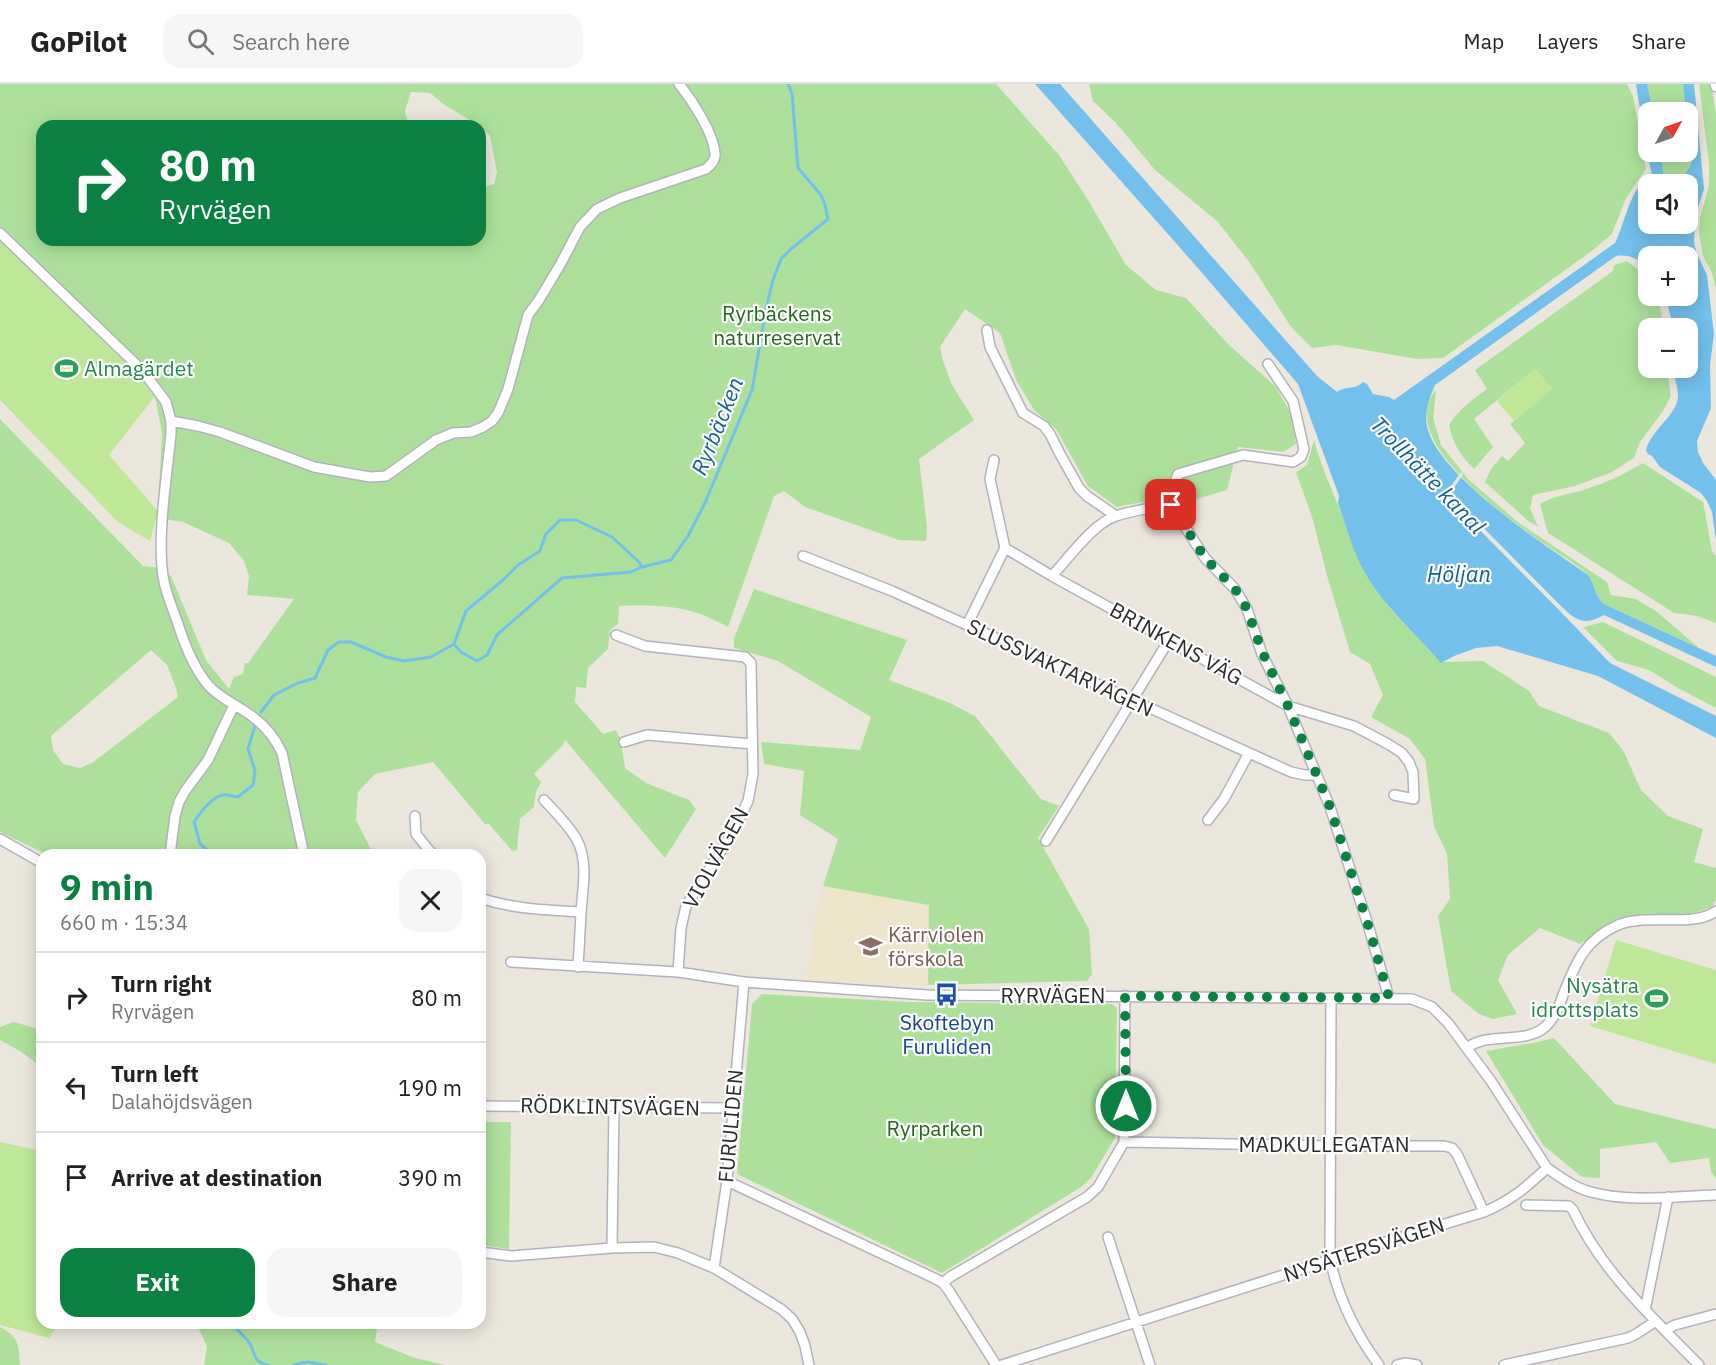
<!DOCTYPE html>
<meta charset="utf-8">
<style>
:root{--surface:#fff;--page:#f6f6f6;--text:#222;--muted:#767676;--line:#e0e0e0;--accent:#0b8043}
body{margin:0;font-family:"IBM Plex Sans",sans-serif;background:var(--page);color:var(--text);height:100vh;display:flex;flex-direction:column;font-size:22px;white-space:nowrap}
*{box-sizing:border-box;margin:0}
p{font-size:20px;color:var(--muted)}
.icon{flex:none;width:33px;height:33px;fill:none;stroke:currentColor;stroke-width:2;stroke-linecap:round;stroke-linejoin:round}
.map{position:relative;flex:1;overflow:hidden}
.drawer{position:absolute;left:36px;top:765px;width:450px;height:480px;display:flex;flex-direction:column;background:var(--surface);border-radius:18px;box-shadow:0 3px 15px #0003}
.drawer>*{flex:none}
.guide{position:absolute;left:36px;top:36px;width:450px;height:126px;border-radius:18px;box-shadow:0 3px 15px #0003;background:#0b8043;color:#fff;overflow:hidden}
.needle{width:39px;rotate:50deg}
.fabs{position:absolute;left:1638px;top:18px;display:grid;gap:12px}
.fabs a{display:grid;place-items:center;width:60px;height:60px;border-radius:12px;background:var(--surface);box-shadow:0 3px 15px #0003;font-size:30px}
.pin{position:absolute;display:grid;place-items:center;width:51px;height:51px;color:#fff;margin:-26px;border-radius:12px;box-shadow:0 3px 9px #0006}
.me{position:absolute;width:66px;margin:-33px;rotate:0deg;stroke-linejoin:round;filter:drop-shadow(0 0 4px #0008)}
.turn{display:flex;align-items:center;gap:21px;height:126px;padding:0 24px;font-size:27px}
.turn .icon{width:78px;height:78px;stroke-width:2.5}
.turn b{display:block;font-size:42px;line-height:51px}
.round{display:grid;place-items:center;flex:none;width:63px;height:63px;border-radius:18px;background:var(--page)}
.summary{display:flex;align-items:center;justify-content:space-between;height:102px;padding:0 24px}
h1{font-size:36px;font-weight:800;line-height:45px;color:var(--accent)}
.button{display:flex;gap:12px;margin-top:auto;padding:12px 24px}
.button a{flex:1;height:69px;border-radius:18px;background:var(--accent);color:#fff;font-size:24px;font-weight:800;line-height:69px;text-align:center}
.button a+a{background:var(--page);color:var(--text)}
ul{padding:0;list-style:none}
li{display:flex;align-items:center;gap:18px;height:90px;padding:0 24px;border-top:2px solid var(--line)}
li div{flex:1}
li b{display:block;font-size:22px}
li em{font-style:normal}
header{display:flex;align-items:center;gap:36px;box-sizing:border-box;height:84px;padding:0 30px;background:var(--surface);border-bottom:2px solid var(--line)}
header strong{font-size:28px}
nav{display:flex;gap:33px;margin-inline-start:auto;font-size:21px}
.search{width:420px;height:54px;background:var(--page);display:flex;align-items:center;gap:15px;box-sizing:border-box;padding:0 21px;border-radius:18px;color:var(--muted);font-size:22px}
.map>svg:first-child{display:block}
</style>
<header>
<strong>GoPilot</strong>
<div class="search"><svg class="icon" aria-label="search" viewBox="0 0 24 24"><circle cx="10" cy="10" r="6"/><path d="M15 15l6 6"/></svg>Search here</div>
<nav><a>Map</a><a>Layers</a><a>Share</a></nav>
</header>
<div class="map">
<svg width="1716" height="1281" viewBox="0 0 1716 1281">
<rect width="100%" height="100%" fill="#ece7dd"/>
<path fill="#ede6cd" d="M 823,802 L 929,821 L 928,901 L 807,897 L 814,840 Z"/>
<path fill="#ade19b" fill-rule="evenodd" d="M 0,0 L 996,0 L 1059,71 L 1088,116 L 1126,181 L 1156,206 L 1186,214 L 1229,261 L 1275,302 L 1292,331 L 1296,360 L 1283,368 L 1238,363 L 1227,406 L 1184,419 L 1158,415 L 1117,423 L 1088,402 L 1056,345 L 1034,326 L 1016,296 L 1000,249 L 965,225 L 940,263 L 943,277 L 952,301 L 974,336 L 919,375 L 927,443 L 926,457 L 899,456 L 805,423 L 784,407 L 774,412 L 728,543 C 720,539 711,534 703,531 C 676,521 647,521 619,522 L 618,540 L 610,546 L 608,565 L 588,584 L 586,604 L 576,603 L 575,618 L 603,650 L 616,646 L 621,657 L 625,684 L 646,699 L 689,716 L 696,725 L 665,774 L 565,656 L 563,661 L 534,690 L 541,698 L 536,708 L 534,723 L 520,735 L 517,766 L 512,767 L 489,740 L 485,740 L 433,678 L 375,690 L 358,708 L 356,736 L 374,771 L 48,771 L 0,748 L 0,335 L 143,482 L 155,483 L 171,492 L 206,576 L 229,605 L 234,593 L 243,590 L 245,579 L 248,579 L 294,515 L 247,511 L 249,492 L 244,477 L 229,459 L 183,438 L 156,434 L 158,427 L 162,349 L 155,312 L 108,258 L 0,158 ZM 411,8 L 430,9 L 446,22 L 480,42 L 490,52 L 497,89 L 494,100 L 480,105 L 480,156 L 42,156 L 42,42 L 409,42 L 405,27 ZM 151,566 L 167,581 L 176,604 L 178,613 L 92,679 L 80,684 L 63,680 L 53,666 L 51,652 Z
M 1089,0 L 1627,0 L 1633,12 L 1646,85 L 1626,114 L 1612,150 L 1593,166 L 1443,274 L 1417,275 L 1336,261 L 1312,264 L 1291,243 L 1250,179 L 1217,137 L 1155,86 L 1116,39 L 1093,17 Z
M 1647,0 L 1683,0 L 1687,28 L 1653,28 Z
M 1699,0 L 1711,0 L 1716,29 L 1716,206 L 1712,189 L 1703,172 L 1699,149 L 1700,134 L 1709,102 L 1709,79 Z
M 1688,37 C 1688,45 1693,71 1693,77 C 1692,82 1688,86 1685,90 L 1664,93 L 1660,68 L 1688,68 Z
M 1627,177 C 1643,190 1648,190 1648,212 L 1658,212 L 1664,244 L 1648,244 L 1648,284 L 1667,284 L 1671,312 L 1663,327 L 1640,358 L 1634,374 L 1610,389 L 1575,402 L 1533,411 L 1530,424 L 1538,443 L 1527,436 L 1485,398 L 1491,385 L 1502,372 L 1508,377 L 1525,359 L 1510,340 L 1552,305 L 1535,285 L 1474,335 L 1493,363 L 1474,385 C 1460,371 1453,360 1449,341 C 1459,325 1472,316 1487,305 L 1475,286 L 1613,187 L 1614,181 Z
M 1436,306 L 1433,334 L 1441,361 L 1468,395 L 1519,439 L 1607,498 L 1611,511 L 1636,515 L 1656,527 L 1699,564 L 1604,520 C 1595,512 1592,496 1586,489 C 1570,475 1550,465 1533,452 C 1500,428 1395,353 1436,306 Z
M 1314,356 C 1320,378 1329,399 1338,421 C 1351,453 1360,485 1381,513 C 1399,537 1422,556 1441,578 L 1483,577 L 1529,607 L 1539,622 L 1609,649 L 1623,666 L 1641,706 L 1668,732 L 1703,745 L 1694,778 L 1716,784 L 1716,816 L 1712,823 L 1691,830 L 1646,831 L 1618,834 L 1580,860 L 1540,844 L 1508,871 L 1498,896 L 1517,930 L 1493,935 L 1479,930 L 1451,907 L 1438,832 L 1450,815 L 1447,770 L 1434,742 L 1425,675 L 1410,655 L 1371,633 L 1383,611 L 1370,580 L 1350,568 L 1328,495 L 1312,433 L 1296,388 L 1307,381 Z
M 1643,379 L 1703,418 L 1712,467 L 1716,472 L 1716,539 L 1697,532 L 1674,529 L 1548,449 L 1540,420 C 1553,411 1570,411 1586,405 C 1606,399 1624,390 1643,379 Z
M 754,505 L 907,556 L 889,596 L 950,619 L 975,632 L 1041,715 L 1059,722 L 1038,754 L 1089,845 L 1092,890 L 1087,897 L 928,901 L 929,821 L 823,802 L 838,755 L 800,731 L 804,687 L 764,680 L 761,658 L 860,666 L 871,633 L 778,577 L 734,564 L 734,554 Z
M 1603,538 L 1716,593 L 1716,624 L 1678,604 L 1649,586 L 1617,577 L 1583,543 Z
M 762,910 L 910,918 L 1112,920 L 1117,924 L 1115,1054 L 1091,1094 L 1081,1103 L 942,1189 L 737,1090 L 752,920 Z
M 14,938 L 42,946 L 42,983 L 20,967 L 0,956 L 0,943 Z
M 1554,954 L 1615,1020 L 1716,1045 L 1716,1095 L 1711,1088 L 1709,1074 L 1670,1079 L 1656,1058 L 1600,1065 L 1600,1094 L 1582,1093 L 1543,1061 L 1486,967 L 1538,958 Z
M 480,1038 L 511,1038 L 509,1165 L 480,1161 Z
M 196,1239 L 378,1239 L 375,1258 L 415,1274 L 445,1281 L 204,1281 L 207,1262 Z
M 0,1243 C 19,1253 19,1261 20,1281 L 0,1281 Z"/>
<path fill="#bee897" d="M 0,158 L 108,258 L 155,312 L 109,371 L 158,427 L 150,457 L 118,438 L 0,316 Z
M 1535,285 L 1552,305 L 1514,337 L 1497,317 Z
M 1616,856 L 1716,886 L 1716,980 L 1590,942 Z
M 0,1058 L 42,1067 L 42,1239 L 56,1239 L 55,1245 L 49,1254 L 0,1241 Z"/>
<path fill="#73c0ec" fill-rule="evenodd" d="M 1035,0 L 1060,0 L 1317,292 L 1337,308 C 1347,301 1353,307 1363,298 L 1367,300 L 1373,310 L 1389,313 L 1394,316 L 1615,159 C 1623,144 1630,108 1644,97 C 1645,97 1653,95 1653,95 L 1646,65 L 1636,0 L 1647,0 L 1653,28 L 1648,28 L 1648,68 L 1660,68 L 1664,93 L 1685,90 C 1691,82 1694,77 1691,68 L 1683,0 L 1694,0 L 1704,105 L 1695,133 L 1694,159 L 1697,170 L 1707,191 L 1714,250 L 1710,281 L 1711,324 L 1697,357 L 1698,368 L 1703,379 L 1716,396 L 1716,456 L 1712,428 L 1707,417 L 1701,409 L 1660,383 L 1652,372 L 1648,370 L 1646,366 C 1651,346 1678,330 1678,312 C 1678,303 1674,292 1672,284 L 1688,284 L 1688,244 L 1674,244 L 1665,212 L 1688,212 L 1688,172 L 1648,172 L 1648,184 C 1639,175 1629,170 1616,172 L 1435,301 C 1429,316 1423,329 1428,346 C 1442,394 1546,462 1588,491 C 1594,499 1594,511 1604,520 L 1716,572 L 1716,583 L 1604,531 C 1586,541 1577,538 1563,524 L 1560,527 L 1610,579 L 1716,632 L 1716,654 L 1598,592 L 1497,562 L 1476,564 L 1454,572 L 1441,579 C 1415,548 1382,522 1363,485 C 1352,465 1346,441 1338,419 L 1339,412 L 1298,300 L 1190,175 ZM 1648,100 L 1688,100 L 1688,140 L 1648,140 Z"/>
<path fill="#ece7dd" d="M 1461,388 L 1463,390 L 1450,410 L 1563,524 L 1560,527 L 1445,411 Z"/>
<g fill="none" stroke-linecap="round" stroke-linejoin="round">
<path stroke="#73c0ec" stroke-width="3" d="M 454,560 L 461,568 L 477,577 L 487,571 L 497,551 L 562,494 L 631,488 L 642,483
M 261,628 L 274,611 L 298,599 L 315,594 L 328,566 L 339,558 L 351,558 L 386,573 L 404,577 L 431,573 L 454,560 L 466,527 L 503,496 L 518,481 L 540,467 L 546,450 L 560,436 L 576,436 L 612,453 L 639,478 L 642,483 L 671,476 L 688,452 L 705,419 L 752,306 L 766,225 L 773,196 L 781,175 L 791,165 L 828,135 L 825,121 L 821,111 L 798,84 L 792,10 L 788,0
M 213,771 L 200,760 L 194,738 C 200,729 211,713 223,711 C 227,710 234,713 238,713 L 253,701 L 255,686 L 248,665 L 255,642
M 231,1239 C 236,1245 243,1251 248,1257 C 257,1268 250,1277 268,1281
M 294,1281 L 307,1278 L 326,1281"/>
<defs>
<path id="minor" d="M 1715,0 L 1716,3
M 0,149 L 143,287 L 166,318 L 171,337 L 171,349 C 167,393 157,449 163,492 C 165,508 173,525 178,540 C 185,562 194,585 209,602 C 220,614 233,619 246,628 C 263,639 274,651 282,669 L 304,771
M 987,246 L 990,263 L 1023,329 L 1044,342 L 1050,350 L 1060,370 L 1079,404 L 1087,412 L 1116,432
M 171,337 L 198,342 L 220,348 L 314,383 L 370,393 L 386,392 L 436,356 L 453,349 L 471,348 L 483,343 L 492,337 L 498,329 L 508,305 L 528,231 L 539,216 L 560,181 L 580,143 L 597,125 L 620,114 L 706,85 C 711,81 716,76 715,69 C 713,48 692,16 679,0
M 994,376 L 990,395 L 1005,464 L 1052,492 L 1288,622 L 1354,642 L 1388,660 L 1402,669 L 1409,678 L 1413,688 L 1414,715 L 1394,711
M 1171,421 L 1205,474 L 1235,505 L 1247,525 L 1262,570 L 1288,622 L 1330,723 L 1369,844 L 1389,914
M 1171,421 L 1171,409 L 1178,390 L 1243,371 L 1293,378 L 1301,373 L 1304,365 L 1293,317 L 1268,280
M 803,472 L 892,507 L 1291,688 L 1305,691 L 1317,691
M 1052,492 C 1069,474 1092,440 1116,432 C 1133,426 1153,424 1171,421
M 967,541 L 1005,464
M 616,551 L 645,562 L 745,573 L 751,579 L 753,690 L 748,717 L 734,746 L 686,822 L 681,844 L 678,888
M 624,658 L 647,651 L 752,660
M 544,716 C 555,728 569,741 577,756 C 589,779 582,806 581,830 C 580,848 579,865 578,883
M 415,732 L 416,750 L 433,771
M 1208,736 L 1224,715 L 1249,669
M 0,755 L 42,779
M 1046,757 L 1169,556
M 170,771 L 175,732 L 179,718 L 185,707 L 208,676 L 234,621
M 480,814 C 513,825 546,826 581,828
M 511,878 L 678,888 L 744,898 L 927,911 L 1412,915 L 1432,923 L 1448,939 L 1491,997 L 1547,1084
M 1331,914 L 1330,1175 C 1338,1213 1356,1250 1379,1281
M 1467,964 C 1488,947 1524,961 1545,943 C 1555,934 1559,923 1563,911 C 1576,879 1584,856 1618,841 C 1647,829 1693,844 1716,827
M 480,1022 L 734,1024
M 1124,1058 L 1331,1062 L 1444,1062 L 1452,1064 L 1457,1070 L 1484,1128
M 727,1097 L 934,1194 L 943,1199 L 949,1207 L 996,1281
M 1526,1121 L 1569,1122 L 1573,1126 C 1602,1188 1652,1233 1699,1281
M 1108,1153 L 1150,1281
M 612,1164 L 614,1023
M 480,1168 L 511,1172 L 612,1164 L 654,1163 L 678,1169 L 714,1184 L 781,1225 L 792,1235 L 800,1248 L 805,1262 L 809,1281
M 714,1184 L 727,1097 L 744,898
M 943,1199 L 950,1193 L 1087,1113 L 1098,1103 L 1124,1058 L 1125,912
M 1645,1226 L 1668,1113
M 1665,1246 L 1675,1241 L 1716,1230
M 1002,1281 L 1321,1179 L 1340,1172 L 1484,1128 C 1512,1116 1524,1105 1547,1084 C 1560,1093 1575,1104 1591,1108 C 1631,1119 1675,1112 1716,1111
M 1397,1281 L 1405,1279 L 1417,1281
M 1504,1281 L 1628,1254 L 1636,1250 L 1656,1237"/>
</defs>
<use href="#minor" stroke="#b1b2be" stroke-width="12"/>
<use href="#minor" stroke="#fff" stroke-width="9"/>
</g>
<g fill="none" stroke-linecap="round" stroke-linejoin="round">
<path stroke="#0b8043" stroke-width="10" stroke-dasharray="0 18" d="M 1126,1022 L 1125,912 L 1389,914 L 1369,844 L 1330,723 L 1288,622 L 1263,570 L 1247,525 L 1235,505 L 1205,474 L 1171,421"/>
</g>
<defs>
<symbol id="stadium-bare" viewBox="-9 -9 18 18"><path d="M0-5a6.5 5 0 1 0 0 10a6.5 5 0 1 0 0-10ZM-3.5-1.8h7v3.6h-7Z" fill="#2e9e5b" stroke="#fff" stroke-width="2.5" paint-order="stroke"/></symbol>
<symbol id="school-bare" viewBox="-9 -9 18 18"><path d="M0-5L7-2L0 1L-7-2ZM-4 1L0 2.5L4 1V4Q0 6-4 4Z" fill="#8d6e63" stroke="#fff" stroke-width="2.5" paint-order="stroke"/></symbol>
<symbol id="bus-bare" viewBox="-9 -9 18 18"><path d="M-5-6H5V4H4V6H2V4H-2V6H-4V4H-5ZM-3.5-4V0h7V-4ZM-3.5 1.2v1.5H-2V1.2ZM2 1.2v1.5H3.5V1.2Z" fill="#1a4fb4" stroke="#fff" stroke-width="2.5" paint-order="stroke"/></symbol>
</defs>
<g fill-rule="evenodd">
<use href="#stadium-bare" x="50" y="268" width="33" height="33"/>
<use href="#school-bare" x="854" y="846" width="33" height="33"/>
<use href="#bus-bare" x="930" y="894" width="33" height="33"/>
<use href="#stadium-bare" x="1640" y="898" width="33" height="33"/>
</g>
<g text-anchor="middle" stroke-width="4.5" stroke-linejoin="round" paint-order="stroke">
<g font-size="21" fill="#25671c" stroke="#fff">
<text x="777" y="237">Ryrbäckens<tspan x="777" dy="24">naturreservat</tspan></text>
<text x="935" y="1052">Ryrparken</text>
</g>
<g font-size="21" fill="#27864d" stroke="#fff" text-anchor="start">
<text x="84" y="292">Almagärdet</text>
<text x="1639" y="909" text-anchor="end">Nysätra<tspan x="1639" dy="24">idrottsplats</tspan></text>
</g>
<g font-size="21" fill="#2b2b2b" stroke="#fff">
<text transform="translate(1176 560) rotate(29)" y="7">BRINKENS VÄG</text>
<text transform="translate(1060 584) rotate(25)" y="7">SLUSSVAKTARVÄGEN</text>
<text transform="translate(716 774) rotate(-61)" y="7">VIOLVÄGEN</text>
<text x="1053" y="919">RYRVÄGEN</text>
<text transform="translate(610 1023) rotate(1)" y="7">RÖDKLINTSVÄGEN</text>
<text transform="translate(731 1042) rotate(-85)" y="7">FURULIDEN</text>
<text x="1324" y="1068">MADKULLEGATAN</text>
<text transform="translate(1364 1166) rotate(-18)" y="7">NYSÄTERSVÄGEN</text>
</g>
<g font-size="21" fill="#785e54" stroke="#fff" text-anchor="start">
<text x="888" y="858">Kärrviolen<tspan x="888" dy="24">förskola</tspan></text>
</g>
<g font-size="21" fill="#164399" stroke="#fff">
<text x="947" y="946">Skoftebyn<tspan x="947" dy="24">Furuliden</tspan></text>
</g>
<g font-size="22" font-style="italic" fill="#115e99" stroke="#fff">
<text transform="translate(717 342) rotate(-68)" y="8">Ryrbäcken</text>
<text transform="translate(1428 391) rotate(46)" y="8">Trollhätte kanal</text>
<text x="1459" y="498">Höljan</text>
</g>
</g>
</svg>
<div class="fabs">
<a><svg class="needle" viewBox="-14 -14 28 28"><path d="M0-13l5 13h-10z" fill="#e53935"/><path d="M0 13l5-13h-10z" fill="#767676"/></svg></a>
<a><svg class="icon" aria-label="sound" viewBox="0 0 24 24"><path d="M4 9h4l5-4v14l-5-4H4zM17 9q2 3 0 6"/></svg></a>
<a>+</a>
<a>−</a>
</div>
<div class="pin" style="left:1171px;top:421px;background:#d93025"><svg class="icon" aria-label="arrive" viewBox="0 0 24 24"><path d="M6 21V4h12l-3 4 3 4H6"/></svg></div>
<svg class="me" style="left:1126px;top:1022px" viewBox="-20 -20 40 40"><circle r="17" fill="#0b8043" stroke="#fff" stroke-width="3"/><path d="M0-11L8 9 0 5-8 9z" fill="#fff"/></svg>
<div class="guide">
<div class="turn"><svg class="icon" aria-label="right" viewBox="0 0 24 24"><path d="M7 20v-9h11M14 6l5 5-5 5"/></svg><div><b>80 m</b>Ryrvägen</div></div>
</div>
<section class="drawer">
<div class="summary"><div><h1>9 min</h1><p>660 m · 15:34</p></div><a class="round"><svg class="icon" aria-label="close" viewBox="0 0 24 24"><path d="M6 6l12 12M18 6L6 18"/></svg></a></div>
<ul>
<li><svg class="icon" aria-label="right" viewBox="0 0 24 24"><path d="M7 20v-9h11M14 6l5 5-5 5"/></svg><div><b>Turn right</b><p>Ryrvägen</p></div><em>80 m</em></li>
<li><svg class="icon" aria-label="left" viewBox="0 0 24 24"><path d="M17 20v-9H6M10 6l-5 5 5 5"/></svg><div><b>Turn left</b><p>Dalahöjdsvägen</p></div><em>190 m</em></li>
<li><svg class="icon" aria-label="arrive" viewBox="0 0 24 24"><path d="M6 21V4h12l-3 4 3 4H6"/></svg><div><b>Arrive at destination</b></div><em>390 m</em></li>
</ul>
<div class="button"><a>Exit</a><a>Share</a></div>
</section>
</div>
